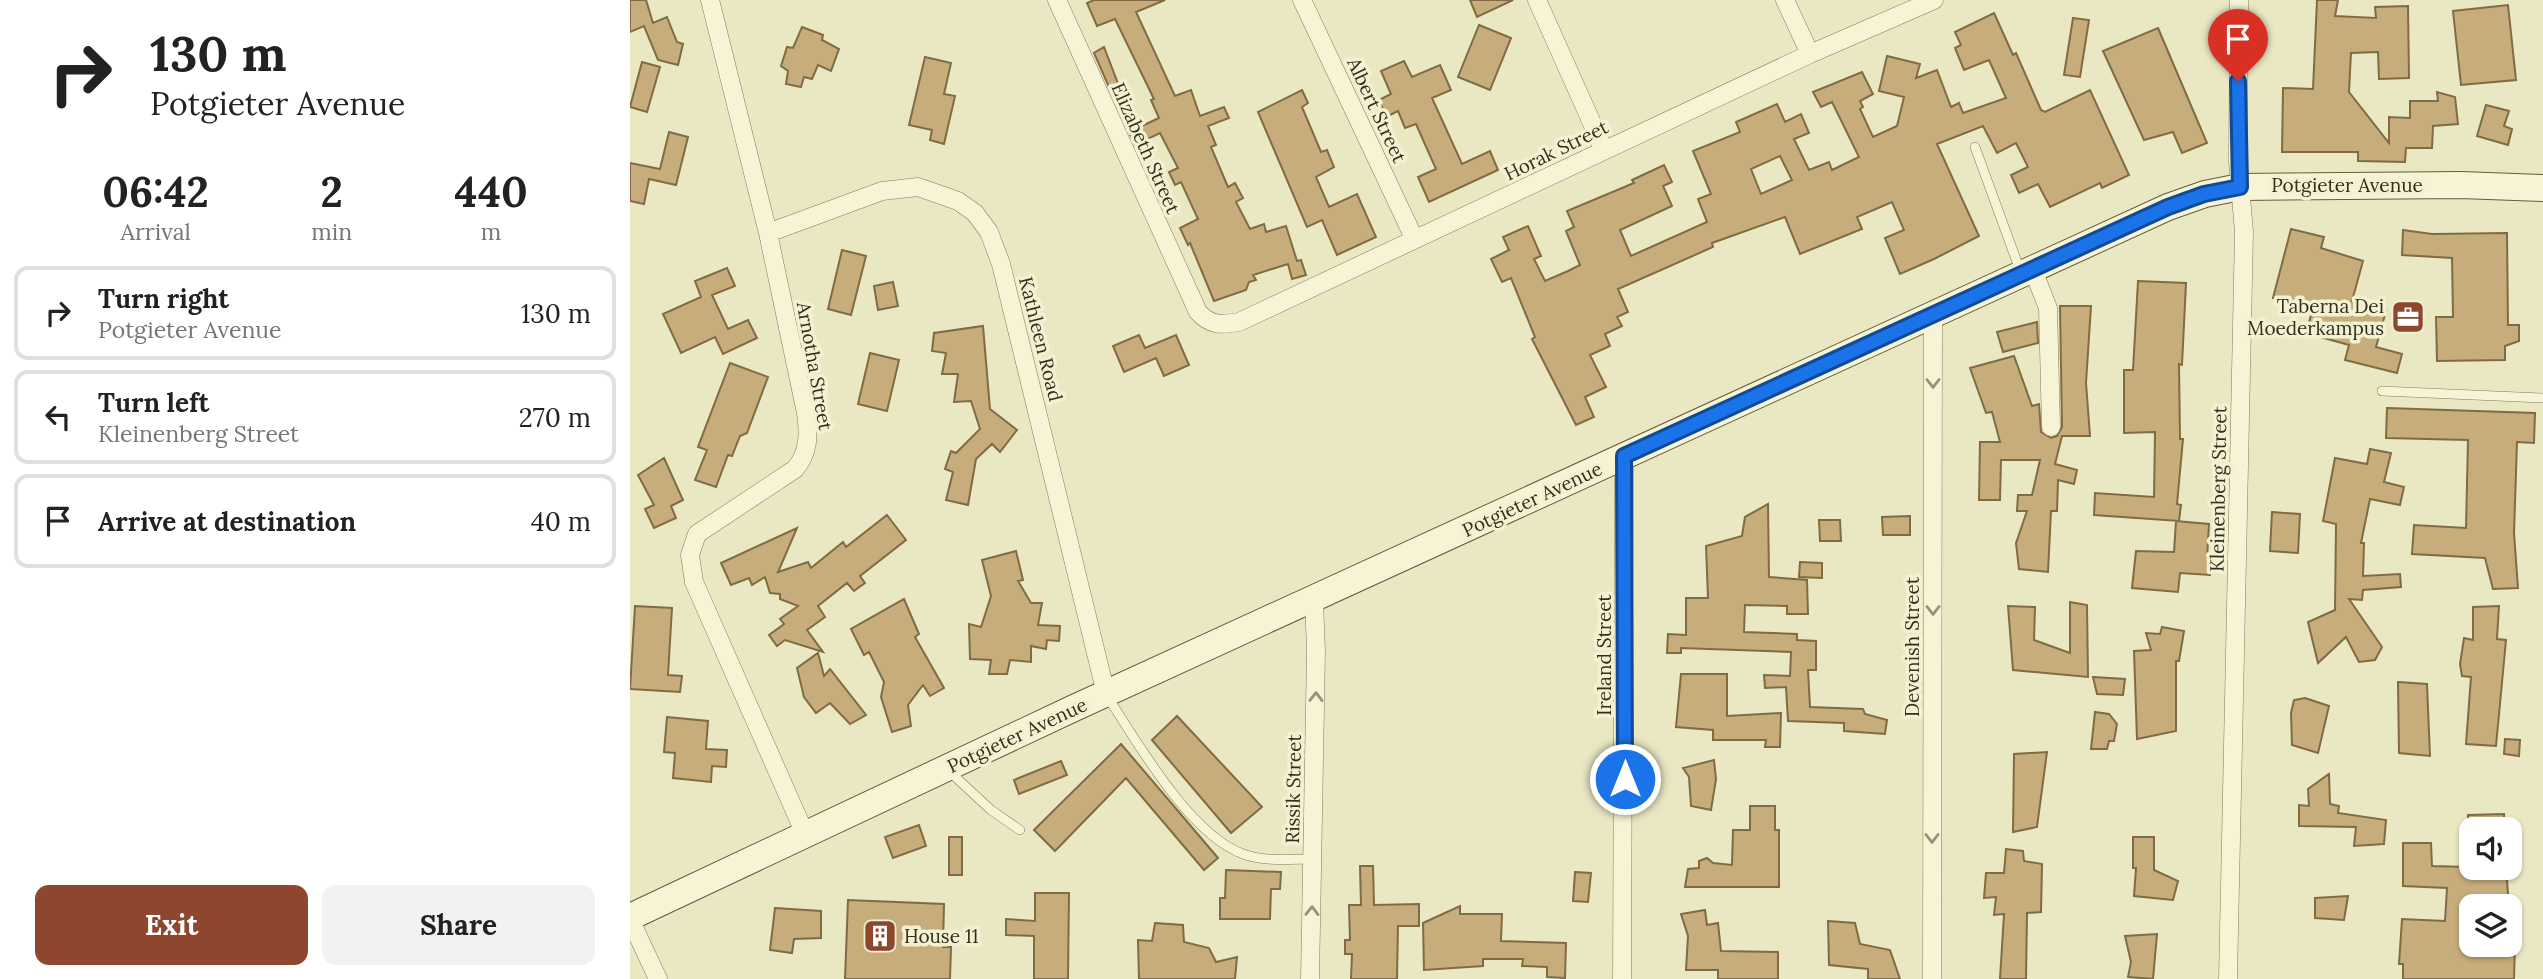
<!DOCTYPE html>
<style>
:root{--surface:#fff;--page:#f2f2f2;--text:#222;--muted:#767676;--line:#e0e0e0;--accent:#8e462f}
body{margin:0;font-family:Lora,serif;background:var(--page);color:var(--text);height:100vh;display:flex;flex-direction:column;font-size:26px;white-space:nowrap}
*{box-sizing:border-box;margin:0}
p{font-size:23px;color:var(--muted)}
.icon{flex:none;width:38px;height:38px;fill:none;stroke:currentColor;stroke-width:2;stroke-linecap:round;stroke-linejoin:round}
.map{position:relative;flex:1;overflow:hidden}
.side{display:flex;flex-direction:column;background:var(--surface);width:630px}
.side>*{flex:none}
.top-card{background:#fff;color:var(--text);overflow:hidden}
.fabs{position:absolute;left:1829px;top:817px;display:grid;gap:14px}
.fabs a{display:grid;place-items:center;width:63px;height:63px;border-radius:14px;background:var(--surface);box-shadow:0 2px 5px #0004;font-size:35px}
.pin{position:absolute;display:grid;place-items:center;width:60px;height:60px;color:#fff;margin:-72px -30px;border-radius:50% 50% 50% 0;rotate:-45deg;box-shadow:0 0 7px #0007}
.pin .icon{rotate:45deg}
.me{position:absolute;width:77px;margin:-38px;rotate:0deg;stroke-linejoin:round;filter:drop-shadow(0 0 5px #0008)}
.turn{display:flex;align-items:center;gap:24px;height:147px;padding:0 35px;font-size:32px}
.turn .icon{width:91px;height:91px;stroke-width:2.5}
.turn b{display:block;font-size:49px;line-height:60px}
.eta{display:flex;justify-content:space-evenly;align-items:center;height:119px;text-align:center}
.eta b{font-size:42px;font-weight:700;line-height:49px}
.cta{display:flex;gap:14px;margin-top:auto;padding:14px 35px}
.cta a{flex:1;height:80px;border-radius:14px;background:var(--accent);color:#fff;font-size:28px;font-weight:700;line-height:80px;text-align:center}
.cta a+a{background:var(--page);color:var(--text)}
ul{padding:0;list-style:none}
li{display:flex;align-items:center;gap:21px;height:94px;margin:0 14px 10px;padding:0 21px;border:4px solid var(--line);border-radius:14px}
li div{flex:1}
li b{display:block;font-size:26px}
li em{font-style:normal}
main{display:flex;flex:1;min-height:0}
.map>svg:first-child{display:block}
</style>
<main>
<section class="side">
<div class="top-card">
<div class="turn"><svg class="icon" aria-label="right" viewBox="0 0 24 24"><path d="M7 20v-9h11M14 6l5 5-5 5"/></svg><div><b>130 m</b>Potgieter Avenue</div></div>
</div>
<div class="eta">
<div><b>06:42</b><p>Arrival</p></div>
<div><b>2</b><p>min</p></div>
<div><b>440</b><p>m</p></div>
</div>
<ul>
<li><svg class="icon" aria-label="right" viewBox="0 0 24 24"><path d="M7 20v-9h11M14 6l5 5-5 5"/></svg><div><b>Turn right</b><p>Potgieter Avenue</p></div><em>130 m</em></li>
<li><svg class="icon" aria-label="left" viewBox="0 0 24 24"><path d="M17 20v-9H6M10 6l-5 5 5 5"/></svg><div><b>Turn left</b><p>Kleinenberg Street</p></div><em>270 m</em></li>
<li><svg class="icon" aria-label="arrive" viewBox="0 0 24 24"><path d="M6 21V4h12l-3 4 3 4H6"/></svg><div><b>Arrive at destination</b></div><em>40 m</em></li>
</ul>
<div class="cta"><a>Exit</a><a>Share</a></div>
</section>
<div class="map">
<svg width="1913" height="979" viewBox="0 0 1913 979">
<rect width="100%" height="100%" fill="#eae8c3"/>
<path fill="#c6ad7b" stroke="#806b43" stroke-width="2" fill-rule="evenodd" d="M 0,0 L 16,0 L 23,23 L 37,17 L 47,42 L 53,44 L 48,65 L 28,60 L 14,26 L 0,32 Z
M 464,0 L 535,0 L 506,12 L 545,96 L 561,90 L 570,116 L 594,107 L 599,118 L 578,126 L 586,145 L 581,147 L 598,187 L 605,183 L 613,198 L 606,202 L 620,229 L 634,224 L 636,232 L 656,226 L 667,261 L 671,260 L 676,275 L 662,279 L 658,264 L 623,275 L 626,280 L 619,282 L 616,290 L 584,301 L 560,243 L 558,245 L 550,228 L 568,219 L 551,182 L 545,185 L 539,172 L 548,168 L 530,133 L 505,145 L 499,132 L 529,118 L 521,100 L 524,99 L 485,19 L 467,26 L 457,3 Z
M 840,0 L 883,0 L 847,17 Z
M 1687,0 L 1708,0 L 1705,16 L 1746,18 L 1745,7 L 1778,6 L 1779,78 L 1749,79 L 1748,52 L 1721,53 L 1719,92 L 1759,143 L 1759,117 L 1780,118 L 1780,101 L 1808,101 L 1807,92 L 1825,97 L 1828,124 L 1803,126 L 1802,148 L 1776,148 L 1775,162 L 1728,161 L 1728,152 L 1652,152 L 1653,88 L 1683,89 Z
M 1878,5 L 1886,80 L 1831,85 L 1823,11 Z
M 1364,13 L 1383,55 L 1386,53 L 1411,110 L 1415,112 L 1460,90 L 1499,175 L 1472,188 L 1470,183 L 1420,207 L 1408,184 L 1389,193 L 1381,175 L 1398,167 L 1386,143 L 1367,153 L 1353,126 L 1307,144 L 1349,236 L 1304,259 L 1270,274 L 1255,238 L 1274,230 L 1262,202 L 1227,217 L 1232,229 L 1170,254 L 1155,217 L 1082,243 L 1083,247 L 988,289 L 998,312 L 987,317 L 992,326 L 975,334 L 980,346 L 960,355 L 976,387 L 955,397 L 964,417 L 946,425 L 902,339 L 905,337 L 881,278 L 872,282 L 861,259 L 879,250 L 873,237 L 898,226 L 911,256 L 904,259 L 915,281 L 938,271 L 950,265 L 936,231 L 944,227 L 937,211 L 1004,183 L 1002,180 L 1034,165 L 1042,182 L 1033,186 L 1042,206 L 990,230 L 1001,256 L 1077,222 L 1068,199 L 1081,194 L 1063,151 L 1110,132 L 1106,122 L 1147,104 L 1155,122 L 1171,114 L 1179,133 L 1164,139 L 1179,170 L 1199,162 L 1202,170 L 1229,157 L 1202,102 L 1191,107 L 1183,92 L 1232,72 L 1243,94 L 1230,101 L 1233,107 L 1230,109 L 1243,137 L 1267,126 L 1274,97 L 1249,91 L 1257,56 L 1290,64 L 1286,78 L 1307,70 L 1321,107 L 1329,103 L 1333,113 L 1376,98 L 1359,60 L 1334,70 L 1325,48 L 1331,45 L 1325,32 ZM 1150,156 L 1162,180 L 1131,194 L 1121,169 Z
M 1443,18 L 1459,20 L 1450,77 L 1434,75 Z
M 849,25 L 881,38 L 860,90 L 828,77 Z
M 172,27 L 193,35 L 192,40 L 209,49 L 201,71 L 188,65 L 182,79 L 174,77 L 171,87 L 156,84 L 158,71 L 151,66 L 157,47 L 163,48 Z
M 1528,28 L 1577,143 L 1552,153 L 1543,132 L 1514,140 L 1473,51 Z
M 474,47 L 497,107 L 489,110 L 464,53 Z
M 295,57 L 321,63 L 314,94 L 325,96 L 314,144 L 300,140 L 302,130 L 279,125 Z
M 774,61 L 782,77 L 810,65 L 821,90 L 802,98 L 832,164 L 860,151 L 868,170 L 799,202 L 788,177 L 806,169 L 786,124 L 775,128 L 768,111 L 756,117 L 749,100 L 761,94 L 751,71 Z
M 12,62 L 30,67 L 17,112 L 0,107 Z
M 672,90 L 678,103 L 672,107 L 691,152 L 697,150 L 704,167 L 686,177 L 699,207 L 727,194 L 746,237 L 707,255 L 692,220 L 677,227 L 628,112 Z
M 1856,105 L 1879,111 L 1874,126 L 1882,129 L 1878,145 L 1847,136 Z
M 39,132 L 58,137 L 46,185 L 19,179 L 14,204 L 0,201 L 0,163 L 30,169 Z
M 1661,229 L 1694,237 L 1691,248 L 1733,261 L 1722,301 L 1756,311 L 1746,347 L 1772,354 L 1767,373 L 1715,360 L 1719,345 L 1676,333 L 1683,308 L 1643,298 Z
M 1773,230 L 1802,234 L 1877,233 L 1878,325 L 1889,325 L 1889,341 L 1875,346 L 1875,360 L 1807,361 L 1806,317 L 1823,317 L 1822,258 L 1772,255 Z
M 212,250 L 236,256 L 221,315 L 198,309 Z
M 97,268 L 105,286 L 82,295 L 98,329 L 118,320 L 127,338 L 93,354 L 85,337 L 51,353 L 33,314 L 71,297 L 65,281 Z
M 1508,281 L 1556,283 L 1552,365 L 1549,364 L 1550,439 L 1553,439 L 1547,504 L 1551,505 L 1549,521 L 1464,515 L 1465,493 L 1524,497 L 1525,432 L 1494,433 L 1494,370 L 1503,370 Z
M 263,282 L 268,306 L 248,310 L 244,286 Z
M 1430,306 L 1461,306 L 1456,383 L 1460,436 L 1432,436 L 1425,464 L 1447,470 L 1444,484 L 1428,480 L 1427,511 L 1421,511 L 1418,572 L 1389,569 L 1386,543 L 1397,511 L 1387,511 L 1388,495 L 1402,495 L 1410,460 L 1371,460 L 1370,500 L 1349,500 L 1350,442 L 1370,442 L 1362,412 L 1356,413 L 1340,368 L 1384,356 L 1402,406 L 1409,404 L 1411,432 L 1421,438 L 1427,436 L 1432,427 Z
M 1407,322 L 1408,343 L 1373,352 L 1367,332 Z
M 353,326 L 360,409 L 387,430 L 370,452 L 362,444 L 346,459 L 338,505 L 316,500 L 323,472 L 315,469 L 321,451 L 326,453 L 350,429 L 341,401 L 324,402 L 328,374 L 312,374 L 316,353 L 302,351 L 304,333 Z
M 509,335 L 515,348 L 546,335 L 559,365 L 534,376 L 526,358 L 494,372 L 483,346 Z
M 240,353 L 269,360 L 257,411 L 228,404 Z
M 100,363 L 138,377 L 117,433 L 110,436 L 102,456 L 98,455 L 86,487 L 65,480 L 77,450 L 68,447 Z
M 1757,408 L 1905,413 L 1904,443 L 1887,442 L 1884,533 L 1888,588 L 1863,589 L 1855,558 L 1782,554 L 1784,525 L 1836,528 L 1838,440 L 1756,438 Z
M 1740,449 L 1761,453 L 1754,482 L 1774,487 L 1770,505 L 1740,499 L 1731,543 L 1734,543 L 1733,576 L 1770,574 L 1771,587 L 1733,590 L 1732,600 L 1719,599 L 1752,647 L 1745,660 L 1729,662 L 1716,637 L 1688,663 L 1678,622 L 1705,610 L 1706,524 L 1693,521 L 1705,458 L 1737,464 Z
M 34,458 L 53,500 L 41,506 L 46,518 L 24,528 L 15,509 L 24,505 L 8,475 Z
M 1138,504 L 1139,577 L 1177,580 L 1178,614 L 1157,614 L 1157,606 L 1115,605 L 1114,632 L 1167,634 L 1167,640 L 1186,641 L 1186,670 L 1178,670 L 1180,707 L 1233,709 L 1235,714 L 1257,720 L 1255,734 L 1214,731 L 1214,723 L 1158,721 L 1156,687 L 1135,688 L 1134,675 L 1160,676 L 1161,652 L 1051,648 L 1051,653 L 1037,653 L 1038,634 L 1056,635 L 1056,598 L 1078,598 L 1076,546 L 1112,536 L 1115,517 Z
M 1642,512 L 1670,514 L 1668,553 L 1640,551 Z
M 257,515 L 276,540 L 230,576 L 235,583 L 224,591 L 217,583 L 188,606 L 195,617 L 177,630 L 193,652 L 155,640 L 147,646 L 139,635 L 154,624 L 150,619 L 168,606 L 150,599 L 150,594 L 140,593 L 135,577 L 122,585 L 119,578 L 101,585 L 91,563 L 167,528 L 148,572 L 178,562 L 181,568 L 213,542 L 216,547 Z
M 1280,516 L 1280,535 L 1253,535 L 1252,517 Z
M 1189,520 L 1210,520 L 1211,541 L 1190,541 Z
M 1546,521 L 1579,524 L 1577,558 L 1581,558 L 1580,575 L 1550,573 L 1548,592 L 1502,588 L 1506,551 L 1544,552 Z
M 386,551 L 393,580 L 388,581 L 401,603 L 412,603 L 408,625 L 430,626 L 429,641 L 417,640 L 416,649 L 401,646 L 401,662 L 380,660 L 377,674 L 359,674 L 361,660 L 340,659 L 339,624 L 351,627 L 361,596 L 352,560 Z
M 1170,562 L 1192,563 L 1192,578 L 1169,577 Z
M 274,599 L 289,634 L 285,637 L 314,688 L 300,696 L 293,685 L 278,705 L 281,726 L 262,732 L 251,697 L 254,682 L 239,652 L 234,655 L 221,629 Z
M 1440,602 L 1457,605 L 1458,677 L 1383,670 L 1378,606 L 1405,607 L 1404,640 L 1440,653 Z
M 5,606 L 42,608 L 38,675 L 52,676 L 50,692 L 0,689 Z
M 1869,606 L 1867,639 L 1876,640 L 1866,746 L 1836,744 L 1841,677 L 1832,676 L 1830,664 L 1834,638 L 1843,640 L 1843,607 Z
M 1532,627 L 1554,631 L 1549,661 L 1546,661 L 1546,731 L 1507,739 L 1504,651 L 1521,650 L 1516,633 L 1530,634 Z
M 188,653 L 194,676 L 200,669 L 236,715 L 220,724 L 200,703 L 186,713 L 174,697 L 167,668 Z
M 1051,674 L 1097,674 L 1097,716 L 1151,713 L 1150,747 L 1135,747 L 1136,740 L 1083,740 L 1083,730 L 1046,727 Z
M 1463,677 L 1495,679 L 1493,695 L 1467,694 Z
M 1768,682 L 1797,684 L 1800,756 L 1769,753 Z
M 1675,698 L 1699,706 L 1688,753 L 1662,745 L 1661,713 L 1664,700 Z
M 1465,712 L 1479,714 L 1487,724 L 1484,741 L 1479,741 L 1477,749 L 1461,749 Z
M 547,716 L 632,807 L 601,833 L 522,740 Z
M 37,717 L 78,721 L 76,749 L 97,750 L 96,767 L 82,766 L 81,782 L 43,778 L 45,753 L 34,752 Z
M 1875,739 L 1890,740 L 1889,756 L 1874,754 Z
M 491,744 L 588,858 L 574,870 L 496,778 L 425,851 L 404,830 Z
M 1417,752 L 1407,827 L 1383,832 L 1384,754 Z
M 1084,760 L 1086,779 L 1081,810 L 1061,806 L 1059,777 L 1053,768 Z
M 431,761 L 437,775 L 389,794 L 384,780 Z
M 1699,774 L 1700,804 L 1709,806 L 1708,813 L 1756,820 L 1754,844 L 1724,846 L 1726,827 L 1669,826 L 1669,805 L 1679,806 L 1678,789 Z
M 1120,806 L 1145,806 L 1145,830 L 1149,830 L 1149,887 L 1055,887 L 1058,869 L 1069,868 L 1069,861 L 1077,858 L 1083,863 L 1102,865 L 1103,830 L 1120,830 Z
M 1874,814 L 1874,830 L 1838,830 L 1838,815 Z
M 289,825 L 296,846 L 263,858 L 255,837 Z
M 319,837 L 332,837 L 332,875 L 319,875 Z
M 1503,837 L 1524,837 L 1524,870 L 1548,881 L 1543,900 L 1504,896 L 1506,868 L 1503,868 Z
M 1773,843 L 1801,843 L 1802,866 L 1876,868 L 1879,906 L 1840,907 L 1841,945 L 1885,945 L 1884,979 L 1773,979 L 1773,964 L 1769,964 L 1772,919 L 1815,921 L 1817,888 L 1773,886 Z
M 1376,849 L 1393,851 L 1394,861 L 1412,864 L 1411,912 L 1397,913 L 1396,979 L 1370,979 L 1374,914 L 1364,915 L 1366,897 L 1354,898 L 1356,873 L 1374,873 Z
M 730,866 L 743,866 L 744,905 L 789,904 L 789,926 L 768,926 L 767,979 L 721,979 L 722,954 L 715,954 L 715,940 L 720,940 L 719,905 L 731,905 Z
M 596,870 L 651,872 L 650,889 L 641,889 L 640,919 L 590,919 L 590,898 L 595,898 Z
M 945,872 L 961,873 L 958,902 L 943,901 Z
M 405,893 L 439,893 L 438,979 L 404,979 L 404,936 L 376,935 L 376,919 L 405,921 Z
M 1718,896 L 1714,920 L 1685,918 L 1685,898 Z
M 218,900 L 314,904 L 313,947 L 321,947 L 320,979 L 215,979 Z
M 830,906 L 830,914 L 872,914 L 871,941 L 936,943 L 935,978 L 917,977 L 917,967 L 892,966 L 893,959 L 853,959 L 853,966 L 794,970 L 793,923 Z
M 145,908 L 191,911 L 191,938 L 164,939 L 162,953 L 140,950 Z
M 1075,910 L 1077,925 L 1088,923 L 1091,951 L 1148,952 L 1148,979 L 1088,979 L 1088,970 L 1056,970 L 1058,936 L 1051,914 Z
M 1198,921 L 1225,923 L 1230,944 L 1260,950 L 1270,979 L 1238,979 L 1238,969 L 1199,965 Z
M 525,923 L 553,925 L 554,942 L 579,948 L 586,962 L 607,957 L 605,979 L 509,979 L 508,940 L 522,941 Z
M 1527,934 L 1523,979 L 1498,977 L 1501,962 L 1495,936 Z"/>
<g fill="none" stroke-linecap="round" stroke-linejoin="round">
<defs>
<path id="lane" d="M 1345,147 L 1391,273
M 1752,391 L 1913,398
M 477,696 C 508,743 559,834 613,854 C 634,862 661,859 683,859
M 320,772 L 361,810 L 390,830"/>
<path id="street" d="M 80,0 L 138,233 L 176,413 C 179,434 179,453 165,469 L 67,534 L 60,555 L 64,582 L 175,834
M 427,0 L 568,312 C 581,326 591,325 609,322 L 1180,54 L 1304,0
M 672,0 L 784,238
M 907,0 L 974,150
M 1155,0 L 1180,54
M 138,233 L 252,191 L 288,187 L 328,201 L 345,213 L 359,232 L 371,264 L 476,694
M 1403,270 L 1418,308 L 1421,427
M 0,919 L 28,979
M 680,979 L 686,651 L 684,600
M 992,979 L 994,456
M 1302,979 L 1303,315
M 1598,979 L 1614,232 L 1608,162 L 1609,0"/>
<path id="secondary" d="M 0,917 L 442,709 L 1538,207 L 1575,194 L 1610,187 L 1831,185 L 1913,188"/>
</defs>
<use href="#lane" stroke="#837a5b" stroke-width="10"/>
<use href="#street" stroke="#837a5b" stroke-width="19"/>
<use href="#secondary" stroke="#655b3e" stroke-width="28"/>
<use href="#lane" stroke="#f6f4d5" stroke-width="9"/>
<use href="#street" stroke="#f6f4d5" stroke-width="18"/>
<use href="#secondary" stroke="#f6f4d5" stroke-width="26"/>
</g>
<defs><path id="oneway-chevron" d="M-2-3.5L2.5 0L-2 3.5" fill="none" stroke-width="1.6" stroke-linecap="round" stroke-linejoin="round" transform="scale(1.75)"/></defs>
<g stroke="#95917a">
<use href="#oneway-chevron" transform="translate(1303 383) rotate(90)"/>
<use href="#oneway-chevron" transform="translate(1303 610) rotate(90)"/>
<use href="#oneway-chevron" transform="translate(686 697) rotate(-89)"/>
<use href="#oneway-chevron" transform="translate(1302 838) rotate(90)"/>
<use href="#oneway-chevron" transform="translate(682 911) rotate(-89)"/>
</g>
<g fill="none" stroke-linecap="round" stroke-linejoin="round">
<defs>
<path id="route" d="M 995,779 L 994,456 L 1538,207 L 1574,194 L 1610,187 L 1608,81"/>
</defs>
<use href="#route" stroke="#114b97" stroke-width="18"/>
<use href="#route" stroke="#1a73e8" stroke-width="12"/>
</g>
<defs>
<symbol id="office-square" viewBox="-11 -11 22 22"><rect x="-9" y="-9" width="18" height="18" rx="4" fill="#8e462f" stroke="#f2f1d1"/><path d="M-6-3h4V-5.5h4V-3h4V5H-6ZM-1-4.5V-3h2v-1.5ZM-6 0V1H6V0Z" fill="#fff"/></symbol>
<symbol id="building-square" viewBox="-11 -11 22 22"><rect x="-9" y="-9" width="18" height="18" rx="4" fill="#8e462f" stroke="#f2f1d1"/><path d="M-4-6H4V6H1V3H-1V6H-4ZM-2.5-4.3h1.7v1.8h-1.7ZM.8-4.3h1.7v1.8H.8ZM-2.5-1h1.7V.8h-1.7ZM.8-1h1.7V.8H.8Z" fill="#fff"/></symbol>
</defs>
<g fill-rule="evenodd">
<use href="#office-square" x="1759" y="298" width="38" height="38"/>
<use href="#building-square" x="231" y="917" width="38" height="38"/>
</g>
<g text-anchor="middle" stroke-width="7" stroke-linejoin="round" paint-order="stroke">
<g font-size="19" fill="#342e1e" stroke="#f2f1d1">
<text transform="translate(747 110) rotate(65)" y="7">Albert Street</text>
<text transform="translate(516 148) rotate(66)" y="7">Elizabeth Street</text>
<text transform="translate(926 150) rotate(-26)" y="7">Horak Street</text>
<text x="1717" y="192">Potgieter Avenue</text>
<text transform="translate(411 339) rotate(76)" y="7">Kathleen Road</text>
<text transform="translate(185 366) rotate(80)" y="7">Arnotha Street</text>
<text transform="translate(1588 489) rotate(-89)" y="7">Kleinenberg Street</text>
<text transform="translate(902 499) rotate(-25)" y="7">Potgieter Avenue</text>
<text transform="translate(1282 647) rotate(-90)" y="7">Devenish Street</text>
<text transform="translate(974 655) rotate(-90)" y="7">Ireland Street</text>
<text transform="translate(387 735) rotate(-25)" y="7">Potgieter Avenue</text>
<text transform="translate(663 789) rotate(-89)" y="7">Rissik Street</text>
</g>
<g font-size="19" fill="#342e1e" stroke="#f2f1d1" text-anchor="end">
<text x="1754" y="313">Taberna Dei<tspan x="1754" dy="22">Moederkampus</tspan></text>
<text x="274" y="943" text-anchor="start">House 11</text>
</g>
</g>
</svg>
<div class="fabs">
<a><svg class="icon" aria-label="sound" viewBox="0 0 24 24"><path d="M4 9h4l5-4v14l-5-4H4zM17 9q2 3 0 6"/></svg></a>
<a><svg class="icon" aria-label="layers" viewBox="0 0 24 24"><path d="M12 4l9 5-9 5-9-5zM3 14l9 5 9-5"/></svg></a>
</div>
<div class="pin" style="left:1608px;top:81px;background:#d93025"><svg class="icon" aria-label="arrive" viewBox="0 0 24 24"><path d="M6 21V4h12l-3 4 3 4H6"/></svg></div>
<svg class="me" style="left:995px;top:779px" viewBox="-20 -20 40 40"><circle r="17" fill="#1a73e8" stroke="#fff" stroke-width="3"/><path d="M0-11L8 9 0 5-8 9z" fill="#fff"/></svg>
</div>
</main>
